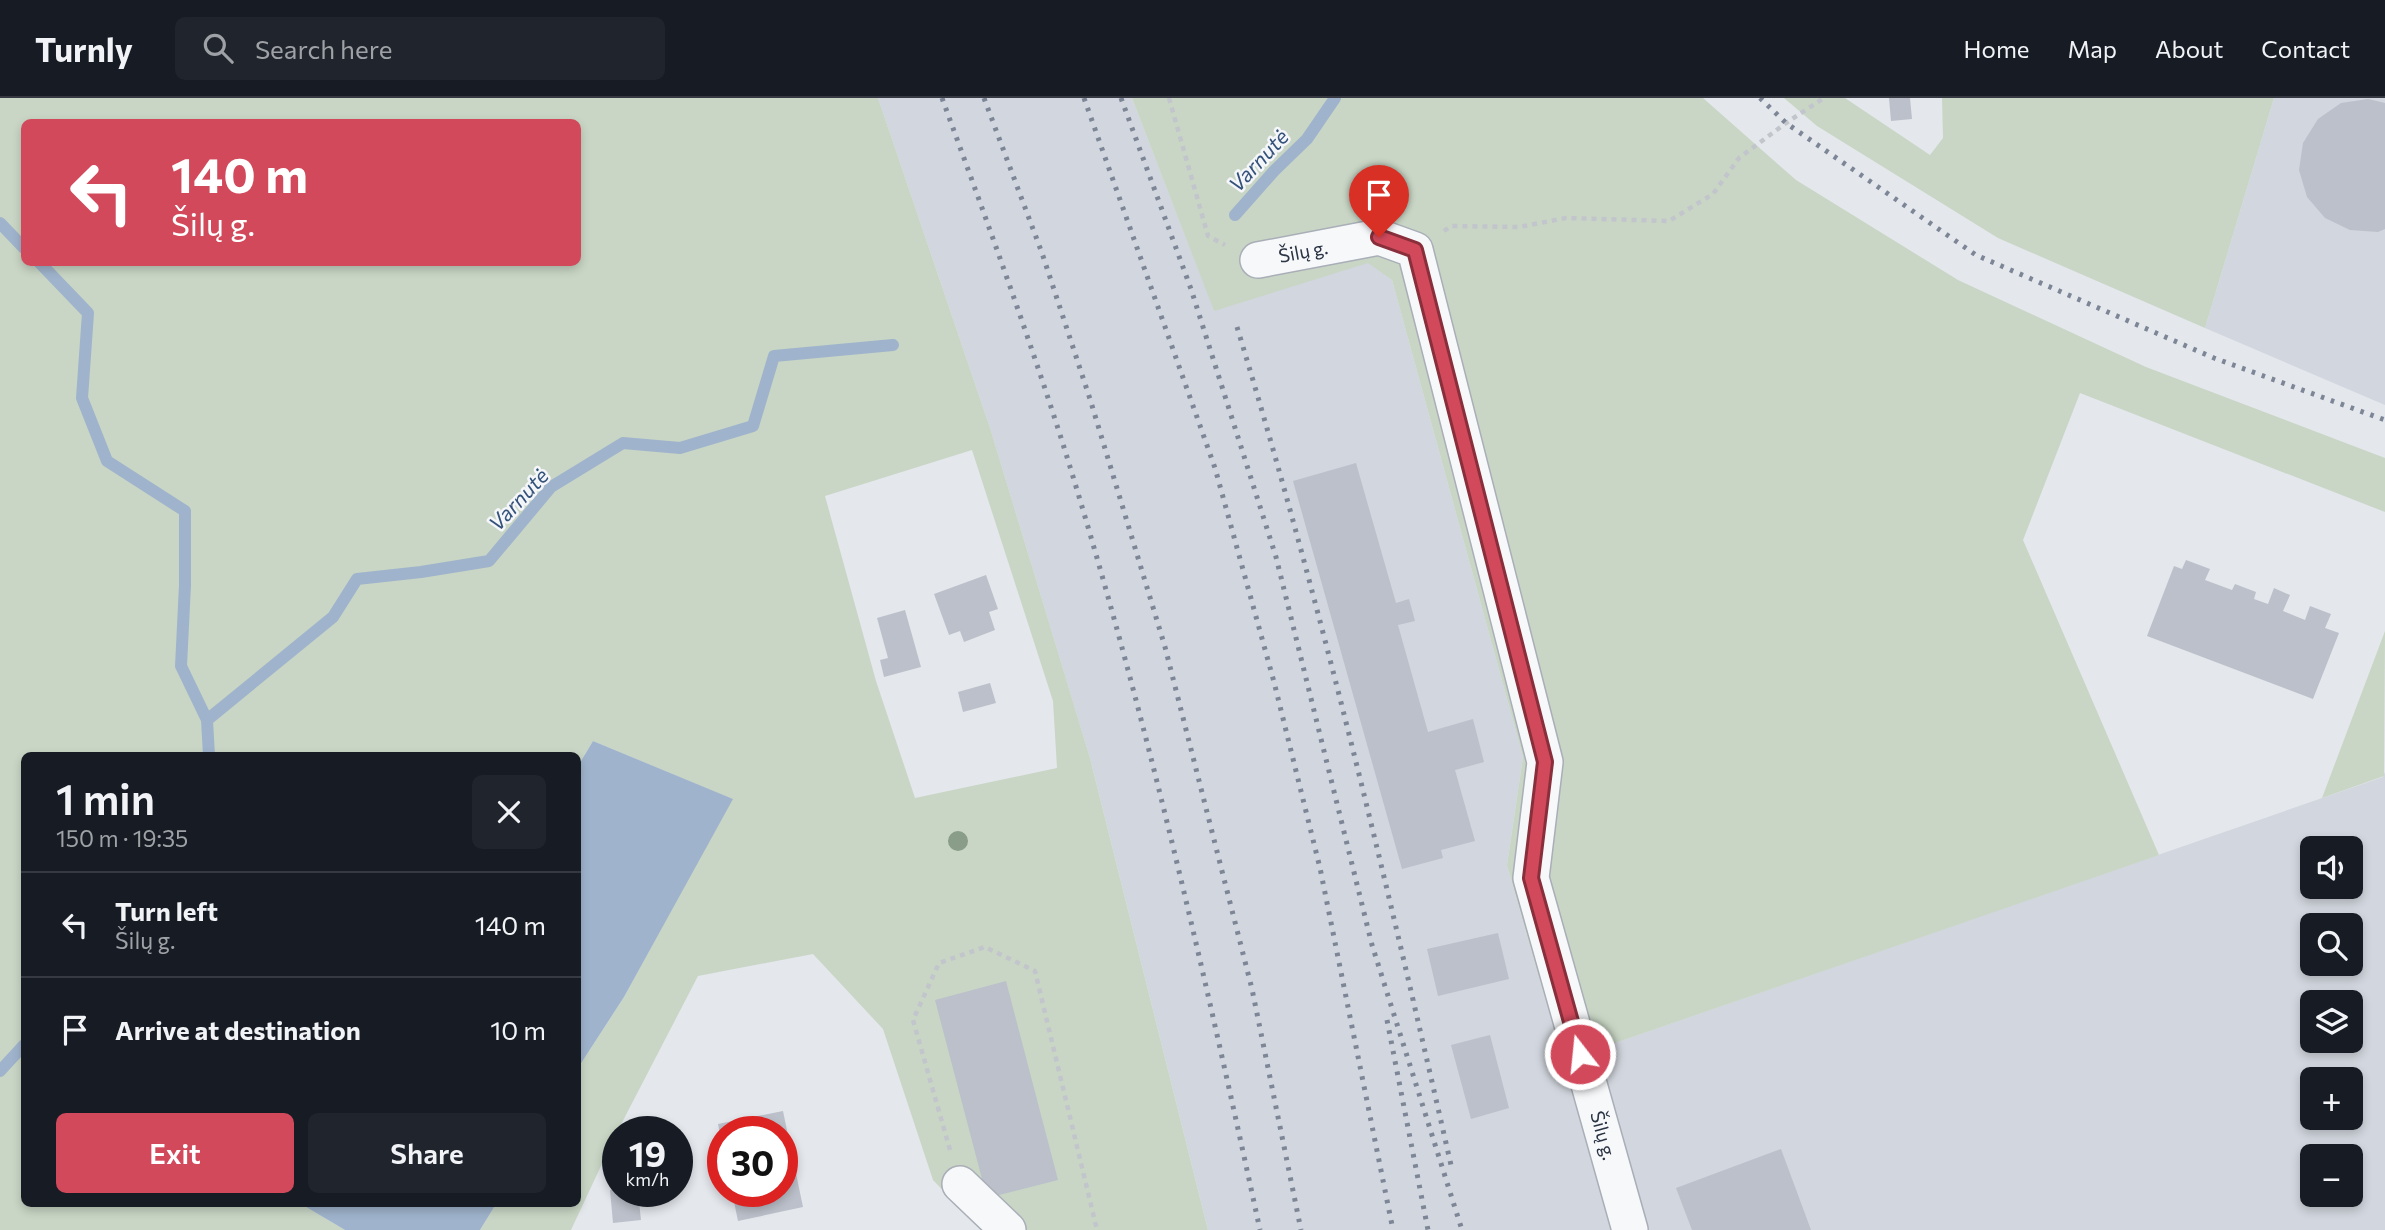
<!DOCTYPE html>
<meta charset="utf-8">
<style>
:root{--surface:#171b24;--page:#20242c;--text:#f1f3f6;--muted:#9ea1a6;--line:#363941;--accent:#d1495b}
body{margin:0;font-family:Commissioner,sans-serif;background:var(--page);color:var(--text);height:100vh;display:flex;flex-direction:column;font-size:26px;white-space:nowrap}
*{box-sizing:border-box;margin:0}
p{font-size:23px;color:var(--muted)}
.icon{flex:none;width:38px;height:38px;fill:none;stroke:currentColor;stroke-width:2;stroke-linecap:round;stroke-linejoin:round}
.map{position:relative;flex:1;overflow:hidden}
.side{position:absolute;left:21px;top:654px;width:560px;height:455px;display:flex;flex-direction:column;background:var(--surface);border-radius:10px;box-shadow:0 4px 10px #0003}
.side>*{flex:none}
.banner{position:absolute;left:21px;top:21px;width:560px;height:147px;border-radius:10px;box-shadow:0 4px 10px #0003;background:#d1495b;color:#fff;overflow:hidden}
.buttons{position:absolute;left:2300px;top:738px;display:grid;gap:14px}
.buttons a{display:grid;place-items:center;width:63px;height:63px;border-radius:10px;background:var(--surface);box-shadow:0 4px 10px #0003;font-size:35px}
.speed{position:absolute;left:602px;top:1018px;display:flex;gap:14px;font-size:35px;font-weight:700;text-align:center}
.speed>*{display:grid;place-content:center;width:91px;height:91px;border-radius:50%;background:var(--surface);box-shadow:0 4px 10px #0003;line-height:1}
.speed small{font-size:18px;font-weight:400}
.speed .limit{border:10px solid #d22;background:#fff;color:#111}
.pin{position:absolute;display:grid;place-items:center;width:60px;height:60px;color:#fff;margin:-72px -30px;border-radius:50% 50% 50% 0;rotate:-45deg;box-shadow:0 0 7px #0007}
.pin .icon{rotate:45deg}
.me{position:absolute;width:77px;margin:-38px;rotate:344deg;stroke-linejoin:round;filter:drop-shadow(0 0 5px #0008)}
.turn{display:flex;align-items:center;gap:24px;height:147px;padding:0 35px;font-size:32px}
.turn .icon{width:91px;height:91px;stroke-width:2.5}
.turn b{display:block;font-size:49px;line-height:60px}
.round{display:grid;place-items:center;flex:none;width:74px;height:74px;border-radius:10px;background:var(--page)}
.overview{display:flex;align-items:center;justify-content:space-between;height:119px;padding:0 35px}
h1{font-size:42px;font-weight:600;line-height:52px}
.action{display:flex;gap:14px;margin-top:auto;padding:14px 35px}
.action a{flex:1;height:80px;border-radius:10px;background:var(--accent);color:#fff;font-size:28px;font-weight:600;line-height:80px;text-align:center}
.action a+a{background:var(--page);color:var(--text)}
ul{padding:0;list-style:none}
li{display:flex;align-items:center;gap:21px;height:105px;padding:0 35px;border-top:2px solid var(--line)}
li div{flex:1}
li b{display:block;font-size:26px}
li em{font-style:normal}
header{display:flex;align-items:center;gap:42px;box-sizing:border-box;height:98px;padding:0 35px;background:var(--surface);border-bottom:2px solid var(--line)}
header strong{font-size:33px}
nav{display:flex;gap:38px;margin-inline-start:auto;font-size:24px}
.search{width:490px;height:63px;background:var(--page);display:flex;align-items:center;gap:18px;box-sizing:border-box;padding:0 24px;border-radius:10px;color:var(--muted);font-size:26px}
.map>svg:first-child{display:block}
</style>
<header>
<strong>Turnly</strong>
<div class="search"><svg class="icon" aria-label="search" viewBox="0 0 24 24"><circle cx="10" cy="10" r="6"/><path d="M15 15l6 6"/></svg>Search here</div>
<nav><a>Home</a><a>Map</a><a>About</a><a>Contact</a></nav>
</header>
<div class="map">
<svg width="2385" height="1132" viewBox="0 0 2385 1132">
<rect width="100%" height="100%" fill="#e4e7ec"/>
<path fill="#d2d6de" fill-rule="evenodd" d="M 878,0 L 1132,0 L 1214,212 L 1368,164 L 1392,182 L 1523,659 L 1507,767 L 1563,963 L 2383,679 L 2385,674 L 2385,1132 L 1208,1132 L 1090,660 L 991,333 ZM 2312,751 L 2350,751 L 2350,789 L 2312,789 ZM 2312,828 L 2350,828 L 2350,866 L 2312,866 ZM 2312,905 L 2350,905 L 2350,943 L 2312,943 ZM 2312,982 L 2350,982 L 2350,1020 L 2312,1020 ZM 2312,1059 L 2350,1059 L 2350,1097 L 2312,1097 Z
M 2274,0 L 2385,0 L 2385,307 L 2205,230 Z"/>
<path fill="#c9d6c5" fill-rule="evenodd" d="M 0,0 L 878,0 L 991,333 L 1090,660 L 1208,1132 L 981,1132 L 933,1082 L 883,931 L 813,856 L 698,878 L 615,1038 L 571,1132 L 480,1132 L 496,1106 L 578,1106 L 578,970 L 624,899 L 732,701 L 593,643 L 578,668 L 578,658 L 24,658 L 24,1106 L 301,1106 L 345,1132 L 0,1132 ZM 24,24 L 578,24 L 578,164 L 24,164 ZM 972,352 L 1053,603 L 1057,670 L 915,700 L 876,583 L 825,398 Z
M 1132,0 L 1703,0 L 1796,82 L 1958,182 L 2146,269 L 2385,360 L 2385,414 L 2080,295 L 2023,442 L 2159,757 L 1563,963 L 1507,767 L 1523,659 L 1392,182 L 1368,165 L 1214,213 Z
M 1784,0 L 1845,0 L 1930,57 L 1943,40 L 1942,0 L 2274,0 L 2205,230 L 1998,140 L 1817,28 Z
M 2385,533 L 2384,678 L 2322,700 Z"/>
<path fill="#9fb4cc" d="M 593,643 L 733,701 L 624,899 L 578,970 L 578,668 Z
M 301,1106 L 496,1106 L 480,1132 L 345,1132 Z"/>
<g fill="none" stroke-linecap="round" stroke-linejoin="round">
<path stroke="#9fb4cc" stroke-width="12" d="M 1235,117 L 1274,73 L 1307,41 L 1335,0
M 0,125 L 24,150
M 39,164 L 88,215 L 82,300 L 107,363 L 185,413 L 185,487 L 181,568 L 207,622
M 209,658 L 207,622 L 333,519 L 357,481 L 421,474 L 489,463 L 551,389 L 623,345 L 680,350 L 753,328 L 774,258 L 893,247
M 0,973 L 24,947"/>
</g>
<path fill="#bbc0ca" d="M 1889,0 L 1910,0 L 1912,21 L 1891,23 Z
M 2368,1 L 2385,5 L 2385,131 L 2378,134 L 2350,132 L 2325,120 L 2307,99 L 2299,72 L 2303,45 L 2318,21 L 2341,5 Z
M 1356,365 L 1396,505 L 1409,501 L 1415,523 L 1398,527 L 1428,634 L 1473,621 L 1484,664 L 1455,672 L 1475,743 L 1441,752 L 1443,760 L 1402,771 L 1293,383 Z
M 2186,462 L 2210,471 L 2205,482 L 2232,492 L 2235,486 L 2256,494 L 2254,501 L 2268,506 L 2274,490 L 2290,497 L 2283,513 L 2305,522 L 2310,508 L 2331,516 L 2325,530 L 2339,535 L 2313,601 L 2147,538 L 2174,468 L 2182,471 Z
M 986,477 L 998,511 L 989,514 L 995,532 L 964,544 L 960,533 L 949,537 L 934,496 Z
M 905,512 L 921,569 L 884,579 L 880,562 L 888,560 L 877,520 Z
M 990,585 L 996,605 L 963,614 L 958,594 Z
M 1498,835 L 1509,881 L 1438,898 L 1427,851 Z
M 1006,883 L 1058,1082 L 987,1100 L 935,902 Z
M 1490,937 L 1509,1010 L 1471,1021 L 1451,947 Z
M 783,1013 L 803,1109 L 738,1123 L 732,1094 L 782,1094 L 782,1034 L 723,1034 L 722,1046 L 718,1026 Z
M 1781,1051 L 1811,1132 L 1692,1132 L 1676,1090 Z
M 618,1091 L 618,1094 L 638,1094 L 641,1122 L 613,1125 L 610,1092 Z"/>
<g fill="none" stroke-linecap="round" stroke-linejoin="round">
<defs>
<g id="minor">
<path id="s1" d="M 1258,162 L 1379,139 L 1415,152 L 1545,664 L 1531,780 L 1630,1132"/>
<path d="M 960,1086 L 1008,1132"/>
</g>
</defs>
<use href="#minor" stroke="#a9aeb7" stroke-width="38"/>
<path stroke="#c2c5cb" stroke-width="4.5" stroke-dasharray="5 5" stroke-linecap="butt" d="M 1169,0 L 1208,138 L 1225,147
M 1444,133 L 1451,128 L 1519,129 L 1566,120 L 1669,123 L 1713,96 L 1739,60 L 1786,25 L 1824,0
M 950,1052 L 913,922 L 939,865 L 985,849 L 1035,873 L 1097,1132"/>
<use href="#minor" stroke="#f7f8fa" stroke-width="35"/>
<path stroke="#7d8696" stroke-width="5" stroke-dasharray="3.5 7" stroke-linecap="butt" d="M 942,0 C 984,115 1026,230 1063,346 C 1143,604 1203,868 1260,1132
M 984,0 L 1042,155 L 1090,301 L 1165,549 L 1252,891 L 1301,1132
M 1084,0 L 1215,370 L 1274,584 L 1320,770 L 1393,1132
M 1121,0 L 1191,191 L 1276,459 L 1372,847 L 1462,1132
M 1760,0 L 1786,25 L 1976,157 L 2214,260 L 2385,322
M 1237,229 C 1321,505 1387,786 1451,1067
M 1387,922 L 1428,1132"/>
</g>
<circle fill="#899d89" cx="958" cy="743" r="10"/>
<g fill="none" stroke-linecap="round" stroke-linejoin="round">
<defs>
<path id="route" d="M 1379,139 L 1415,152 L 1545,664 L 1531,780 L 1580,956"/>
</defs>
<use href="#route" stroke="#882f3b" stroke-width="18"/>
<use href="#route" stroke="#d1495b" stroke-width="12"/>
</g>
<g text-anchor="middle" stroke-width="5" stroke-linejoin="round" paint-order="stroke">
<g font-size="19" fill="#2b3445" stroke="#f4f6f9">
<text dy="7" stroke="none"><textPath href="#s1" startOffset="46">Šilų g.</textPath></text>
<text dy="7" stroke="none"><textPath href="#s1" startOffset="1074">Šilų g.</textPath></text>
</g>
<g font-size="21" font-style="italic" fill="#34527a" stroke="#f4f6f9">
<text transform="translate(1259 63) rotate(-47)" y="7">Varnutė</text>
<text transform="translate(519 402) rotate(-47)" y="7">Varnutė</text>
</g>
</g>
</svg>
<div class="buttons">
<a><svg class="icon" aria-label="sound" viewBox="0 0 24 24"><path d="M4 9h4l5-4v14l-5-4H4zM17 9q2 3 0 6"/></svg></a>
<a><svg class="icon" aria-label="search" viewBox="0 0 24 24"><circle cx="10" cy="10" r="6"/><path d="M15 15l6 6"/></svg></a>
<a><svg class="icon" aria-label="layers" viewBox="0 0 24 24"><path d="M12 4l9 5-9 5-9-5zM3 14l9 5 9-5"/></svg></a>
<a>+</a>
<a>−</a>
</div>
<div class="speed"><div>19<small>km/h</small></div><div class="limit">30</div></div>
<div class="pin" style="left:1379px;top:139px;background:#d93025"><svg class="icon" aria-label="arrive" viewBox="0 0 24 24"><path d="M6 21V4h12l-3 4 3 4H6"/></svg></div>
<svg class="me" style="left:1580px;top:956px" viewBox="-20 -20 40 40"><circle r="17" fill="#d1495b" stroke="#fff" stroke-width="3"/><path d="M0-11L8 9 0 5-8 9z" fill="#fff"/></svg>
<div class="banner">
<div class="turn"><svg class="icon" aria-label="left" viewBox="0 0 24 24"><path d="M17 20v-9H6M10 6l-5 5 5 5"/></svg><div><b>140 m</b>Šilų g.</div></div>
</div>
<section class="side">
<div class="overview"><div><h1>1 min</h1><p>150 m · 19:35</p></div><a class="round"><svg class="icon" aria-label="close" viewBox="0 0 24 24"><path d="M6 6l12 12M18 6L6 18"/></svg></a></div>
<ul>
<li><svg class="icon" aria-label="left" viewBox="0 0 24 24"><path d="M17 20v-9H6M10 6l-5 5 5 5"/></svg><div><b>Turn left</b><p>Šilų g.</p></div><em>140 m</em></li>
<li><svg class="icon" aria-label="arrive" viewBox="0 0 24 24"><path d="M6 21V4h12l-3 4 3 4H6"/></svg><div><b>Arrive at destination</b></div><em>10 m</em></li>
</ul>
<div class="action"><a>Exit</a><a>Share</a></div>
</section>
</div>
